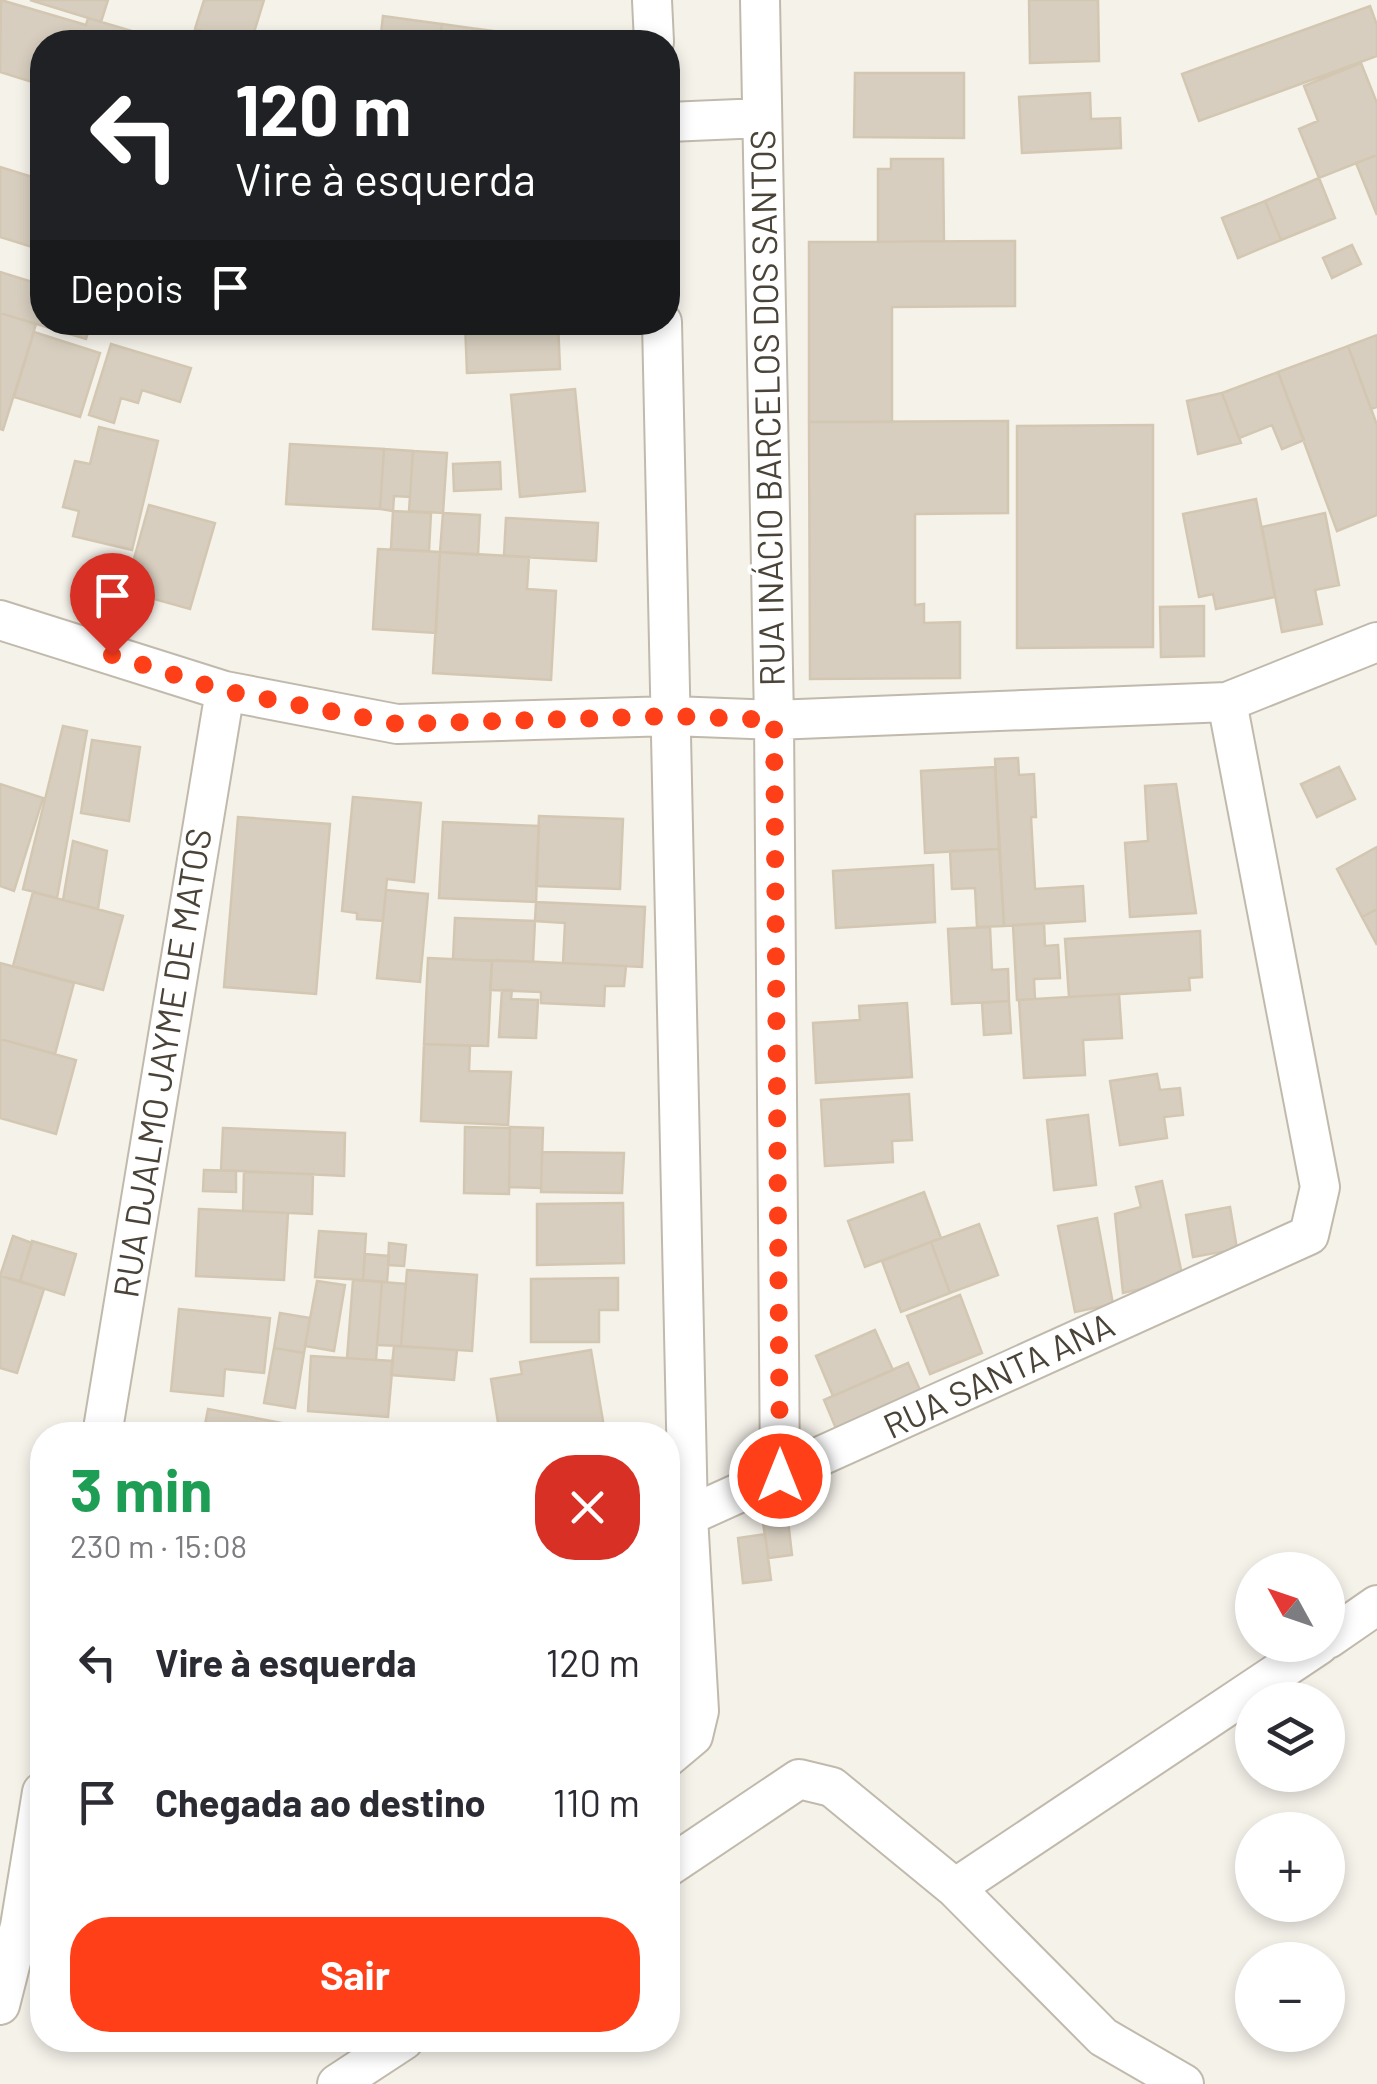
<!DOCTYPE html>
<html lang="pt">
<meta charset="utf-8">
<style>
:root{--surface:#fff;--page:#f7f7f7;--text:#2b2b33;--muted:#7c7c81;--accent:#ff3f17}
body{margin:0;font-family:Barlow,sans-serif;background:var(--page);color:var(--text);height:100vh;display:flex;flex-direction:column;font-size:38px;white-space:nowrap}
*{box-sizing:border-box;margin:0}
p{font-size:32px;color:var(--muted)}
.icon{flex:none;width:55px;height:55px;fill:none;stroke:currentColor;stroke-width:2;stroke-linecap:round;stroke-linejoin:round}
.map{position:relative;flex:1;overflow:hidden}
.details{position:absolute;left:30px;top:1422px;width:650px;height:630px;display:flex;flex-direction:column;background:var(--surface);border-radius:40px;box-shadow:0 5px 15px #0003}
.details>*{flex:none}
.guide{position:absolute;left:30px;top:30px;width:650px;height:305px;border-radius:40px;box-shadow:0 5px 15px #0003;background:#202124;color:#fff;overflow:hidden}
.needle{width:65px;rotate:310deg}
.controls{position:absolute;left:1235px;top:1552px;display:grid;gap:20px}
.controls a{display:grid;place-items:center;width:110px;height:110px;border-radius:50%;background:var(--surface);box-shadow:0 5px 15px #0003;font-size:50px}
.pin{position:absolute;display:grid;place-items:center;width:85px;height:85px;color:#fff;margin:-102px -42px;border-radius:50% 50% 50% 0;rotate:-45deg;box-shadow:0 0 10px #0007}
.pin .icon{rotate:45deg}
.me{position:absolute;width:110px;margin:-55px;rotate:0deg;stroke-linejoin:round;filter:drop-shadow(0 0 8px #0008)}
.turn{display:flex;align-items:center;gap:35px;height:210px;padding:0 40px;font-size:45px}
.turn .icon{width:130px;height:130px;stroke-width:2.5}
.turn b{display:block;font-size:70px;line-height:85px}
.then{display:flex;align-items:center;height:95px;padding:0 40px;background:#0003;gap:20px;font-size:38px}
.round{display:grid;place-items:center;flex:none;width:105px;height:105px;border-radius:40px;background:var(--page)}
.summary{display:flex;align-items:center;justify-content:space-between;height:170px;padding:0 40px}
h1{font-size:60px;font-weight:700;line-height:75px;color:#1e9e55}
.action{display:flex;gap:20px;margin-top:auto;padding:20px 40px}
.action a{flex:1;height:115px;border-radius:40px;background:var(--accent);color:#fff;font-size:40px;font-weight:700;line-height:115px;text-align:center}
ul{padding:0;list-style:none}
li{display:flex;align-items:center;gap:30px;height:140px;padding:0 40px}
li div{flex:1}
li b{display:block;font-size:38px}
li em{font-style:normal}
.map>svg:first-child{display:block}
</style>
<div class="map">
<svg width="1377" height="2084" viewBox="0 0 1377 2084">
<rect width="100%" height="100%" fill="#f5f2ea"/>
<path fill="#d7cebf" stroke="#d3c7b2" stroke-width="2.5" d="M 1,0 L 86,25 L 88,18 L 132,31 L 128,42 L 42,42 L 42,85 L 0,72 Z
M 30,0 L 108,0 L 101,22 Z
M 204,0 L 264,0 L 251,42 L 240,42 L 195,29 Z
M 1029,0 L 1098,0 L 1099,61 L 1030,63 Z
M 1370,6 L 1377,25 L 1377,56 L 1199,121 L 1182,74 Z
M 383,16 L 442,24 L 439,42 L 380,42 Z
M 442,24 L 478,29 L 476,42 L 439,42 Z
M 478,29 L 532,36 L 531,42 L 476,42 Z
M 1361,63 L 1377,103 L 1377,155 L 1319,178 L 1299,129 L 1318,121 L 1304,86 Z
M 855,73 L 964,73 L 964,138 L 854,137 Z
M 1090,93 L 1091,119 L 1120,118 L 1121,148 L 1022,153 L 1019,97 Z
M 1377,155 L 1377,215 L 1356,163 Z
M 891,159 L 943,159 L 944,241 L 878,242 L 878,169 L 891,169 Z
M 0,167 L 42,180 L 42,250 L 0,237 Z
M 1319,178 L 1335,218 L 1281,240 L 1265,201 Z
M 1265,201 L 1281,240 L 1238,258 L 1222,218 Z
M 1015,241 L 1015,306 L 892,307 L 892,422 L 809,422 L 809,242 Z
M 1352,245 L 1361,264 L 1332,278 L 1323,258 Z
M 0,272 L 42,285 L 42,322 L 91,322 L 86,339 L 0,313 Z
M 0,313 L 36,324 L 3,430 L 0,429 Z
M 558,322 L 560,369 L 467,373 L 465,323 Z
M 34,332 L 100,353 L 80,417 L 14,397 Z
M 1377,335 L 1377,407 L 1371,409 L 1348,346 Z
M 111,344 L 191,368 L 180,402 L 142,390 L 138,403 L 121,398 L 114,423 L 89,415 Z
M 1348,346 L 1377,425 L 1377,515 L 1337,531 L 1278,372 Z
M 1278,372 L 1304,440 L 1282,449 L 1272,425 L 1239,438 L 1222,393 Z
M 575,389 L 585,491 L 520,497 L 511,395 Z
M 1222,393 L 1241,443 L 1198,454 L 1187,401 Z
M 1008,421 L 1008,513 L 915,514 L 915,605 L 924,604 L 924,623 L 960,622 L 960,678 L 810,679 L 809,422 Z
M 1153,425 L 1153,647 L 1017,648 L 1017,426 Z
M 99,427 L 158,441 L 132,550 L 73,536 L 79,511 L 63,507 L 75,461 L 90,464 Z
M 290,444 L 384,449 L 380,509 L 286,504 Z
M 384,449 L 413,451 L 410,497 L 394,496 L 393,511 L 380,509 Z
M 413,451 L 447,453 L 443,513 L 409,511 Z
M 500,462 L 501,489 L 454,491 L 453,464 Z
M 1256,499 L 1275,597 L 1216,609 L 1213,594 L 1199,597 L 1183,514 Z
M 149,505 L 215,523 L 190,609 L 125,591 Z
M 393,511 L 431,513 L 429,551 L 391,549 Z
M 443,513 L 480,515 L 478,555 L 440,552 Z
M 1325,513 L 1339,585 L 1315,590 L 1322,624 L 1282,632 L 1262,527 Z
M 506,518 L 598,523 L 596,561 L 504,556 Z
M 378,549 L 440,552 L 436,633 L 373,629 Z
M 440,552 L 529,557 L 527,589 L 556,591 L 551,680 L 433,673 Z
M 1204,606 L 1204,656 L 1161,657 L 1160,607 Z
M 63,726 L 87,731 L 57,898 L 23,889 Z
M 92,740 L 140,747 L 129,821 L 81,813 Z
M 1018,758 L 1019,775 L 1034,774 L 1036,817 L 1031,817 L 1035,889 L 1083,886 L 1085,921 L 1004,926 L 995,759 Z
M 995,767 L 999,849 L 925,853 L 921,771 Z
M 1339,767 L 1355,799 L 1317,817 L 1301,784 Z
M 0,784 L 43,798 L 14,891 L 0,886 Z
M 1176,784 L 1196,913 L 1130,917 L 1125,843 L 1148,841 L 1145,786 Z
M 353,797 L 421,803 L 414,882 L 387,879 L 383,921 L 357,919 L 357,913 L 342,911 Z
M 539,816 L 623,819 L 620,889 L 536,886 Z
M 238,817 L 330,824 L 316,994 L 224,987 Z
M 443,822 L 539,826 L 536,902 L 439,898 Z
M 73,841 L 107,851 L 98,909 L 63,900 Z
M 1377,847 L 1377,909 L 1362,917 L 1337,869 Z
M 999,849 L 1004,926 L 977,927 L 975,888 L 952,889 L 950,851 Z
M 933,865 L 935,922 L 836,928 L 833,871 Z
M 386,890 L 428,894 L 420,982 L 377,978 Z
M 33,892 L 123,916 L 103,990 L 13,966 Z
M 536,902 L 645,907 L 642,967 L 563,963 L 565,923 L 535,921 Z
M 1377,909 L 1377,945 L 1362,917 Z
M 455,918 L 535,921 L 533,962 L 453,959 Z
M 1044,923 L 1045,946 L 1058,945 L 1060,978 L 1034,979 L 1035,999 L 1017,1000 L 1013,925 Z
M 990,927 L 992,970 L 1008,969 L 1009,1001 L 952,1004 L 948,929 Z
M 1200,931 L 1202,977 L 1189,978 L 1190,990 L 1069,997 L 1065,939 Z
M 428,958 L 492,961 L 488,1046 L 424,1044 Z
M 496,960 L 626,966 L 624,986 L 605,986 L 604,1006 L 541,1003 L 541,992 L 490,990 L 492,961 Z
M 0,963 L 74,983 L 55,1054 L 0,1039 Z
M 502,990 L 512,990 L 511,999 L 538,1000 L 536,1038 L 499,1037 Z
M 1119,994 L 1122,1038 L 1083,1040 L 1085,1075 L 1024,1078 L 1019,1000 Z
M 1009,1001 L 1011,1033 L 984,1035 L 982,1003 Z
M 907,1003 L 912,1077 L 816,1083 L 813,1023 L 860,1020 L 859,1006 Z
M 0,1039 L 76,1060 L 56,1134 L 0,1118 Z
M 424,1044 L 470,1046 L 469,1071 L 511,1072 L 508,1125 L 421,1121 Z
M 1157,1074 L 1160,1090 L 1180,1088 L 1183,1115 L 1164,1117 L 1167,1138 L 1120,1145 L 1110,1081 Z
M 909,1094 L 912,1140 L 892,1141 L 893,1162 L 825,1166 L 821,1100 Z
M 1088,1115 L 1096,1185 L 1054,1190 L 1047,1120 Z
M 465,1127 L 510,1128 L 509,1194 L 464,1193 Z
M 510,1127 L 543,1128 L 541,1188 L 509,1187 Z
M 223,1128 L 345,1133 L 344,1176 L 221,1170 Z
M 542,1152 L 624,1153 L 622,1193 L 541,1192 Z
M 204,1170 L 236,1171 L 236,1192 L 203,1191 Z
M 244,1172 L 313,1174 L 312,1214 L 243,1211 Z
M 1162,1181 L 1183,1279 L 1123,1293 L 1115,1214 L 1141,1207 L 1136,1187 Z
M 924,1192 L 941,1238 L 865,1267 L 848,1221 Z
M 623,1203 L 624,1263 L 537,1265 L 537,1204 Z
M 1230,1207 L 1237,1249 L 1193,1257 L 1186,1215 Z
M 199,1209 L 288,1213 L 284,1280 L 196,1276 Z
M 1097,1218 L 1113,1304 L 1075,1312 L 1058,1226 Z
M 979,1224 L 998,1275 L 950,1293 L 931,1242 Z
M 319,1231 L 366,1234 L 363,1280 L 315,1277 Z
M 13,1236 L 32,1243 L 20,1281 L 0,1276 Z
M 32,1241 L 76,1254 L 64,1295 L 20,1281 Z
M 931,1242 L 950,1293 L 901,1312 L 882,1261 Z
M 389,1243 L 406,1245 L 404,1266 L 388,1265 Z
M 365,1254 L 389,1256 L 387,1282 L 363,1280 Z
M 407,1270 L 477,1275 L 472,1351 L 401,1346 Z
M 0,1276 L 44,1289 L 17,1373 L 0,1368 Z
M 618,1278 L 618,1310 L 599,1310 L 599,1342 L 531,1342 L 531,1279 Z
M 353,1280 L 382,1282 L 376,1360 L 347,1358 Z
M 317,1281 L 345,1285 L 334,1351 L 305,1346 Z
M 382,1282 L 406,1284 L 401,1346 L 377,1345 Z
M 960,1295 L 982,1353 L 930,1374 L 907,1316 Z
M 179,1309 L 270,1318 L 264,1373 L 225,1369 L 223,1396 L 171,1391 Z
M 280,1313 L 310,1318 L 304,1353 L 274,1348 Z
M 875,1330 L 893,1370 L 833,1396 L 816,1356 Z
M 394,1346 L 457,1350 L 454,1380 L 391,1375 Z
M 274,1348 L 304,1353 L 295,1408 L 264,1403 Z
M 591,1350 L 605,1433 L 500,1435 L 491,1379 L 522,1374 L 520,1362 Z
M 311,1356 L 393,1361 L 388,1417 L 308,1411 Z
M 908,1363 L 928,1408 L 843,1445 L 824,1400 Z
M 208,1409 L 303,1427 L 302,1435 L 203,1435 Z
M 787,1512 L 792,1555 L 768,1558 L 762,1515 Z
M 765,1534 L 771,1580 L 743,1583 L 738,1538 Z"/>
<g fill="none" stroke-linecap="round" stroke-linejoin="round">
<defs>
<path id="street" d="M 652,0 L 654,42
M 760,0 L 774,720 L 780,1477
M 668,122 L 762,118
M 662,322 L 688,1516 L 699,1711 L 693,1736 L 668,1757
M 0,620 L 225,691 L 397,724 L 672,716 L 774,720 L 1227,702 L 1377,642
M 102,1435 L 225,691
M 688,1516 L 1309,1235 L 1320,1187 L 1227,702
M 1328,1639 L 1377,1605
M 668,1867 L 799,1779 L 832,1787 L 955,1888 L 1103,2037 L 1184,2084
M 955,1888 L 1319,1645
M 0,2005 L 20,1926 L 42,1792
M 337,2084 L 404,2040"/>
</defs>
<use href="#street" stroke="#c1baac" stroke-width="42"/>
<use href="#street" stroke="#fff" stroke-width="38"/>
</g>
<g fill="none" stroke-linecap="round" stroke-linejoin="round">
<path stroke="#ff3f17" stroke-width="18" stroke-dasharray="0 32.4" d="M 112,655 L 225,691 L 398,724 L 672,716 L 774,720 L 780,1476"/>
</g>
<g text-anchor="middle" stroke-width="8" stroke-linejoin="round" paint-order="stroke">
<g font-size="35" fill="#4a4338" stroke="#fff">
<text transform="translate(768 408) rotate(-91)" y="12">RUA INÁCIO BARCELOS DOS SANTOS</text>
<text transform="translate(163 1063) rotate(-81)" y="12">RUA DJALMO JAYME DE MATOS</text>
<text transform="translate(999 1376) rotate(-25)" y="12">RUA SANTA ANA</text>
</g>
</g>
</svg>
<div class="controls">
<a><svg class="needle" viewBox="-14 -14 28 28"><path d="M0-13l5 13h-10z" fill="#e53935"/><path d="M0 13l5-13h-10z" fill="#7c7c81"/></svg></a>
<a><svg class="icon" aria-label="layers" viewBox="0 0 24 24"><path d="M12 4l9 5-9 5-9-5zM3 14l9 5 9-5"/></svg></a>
<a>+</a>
<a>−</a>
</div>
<div class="pin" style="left:112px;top:655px;background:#d93025"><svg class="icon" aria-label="arrive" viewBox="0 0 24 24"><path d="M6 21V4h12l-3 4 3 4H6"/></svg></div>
<svg class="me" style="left:780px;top:1476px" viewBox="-20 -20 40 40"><circle r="17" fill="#ff3f17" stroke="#fff" stroke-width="3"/><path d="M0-11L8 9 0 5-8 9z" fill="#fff"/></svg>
<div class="guide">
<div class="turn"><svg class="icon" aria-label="left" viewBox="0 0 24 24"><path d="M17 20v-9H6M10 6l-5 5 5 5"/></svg><div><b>120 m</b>Vire à esquerda</div></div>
<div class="then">Depois<svg class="icon" aria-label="arrive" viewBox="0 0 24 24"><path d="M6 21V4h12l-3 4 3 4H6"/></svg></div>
</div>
<section class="details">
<div class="summary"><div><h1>3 min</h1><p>230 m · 15:08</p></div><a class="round" style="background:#d93025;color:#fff"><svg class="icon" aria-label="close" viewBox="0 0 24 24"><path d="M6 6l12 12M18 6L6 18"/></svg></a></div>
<ul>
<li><svg class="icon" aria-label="left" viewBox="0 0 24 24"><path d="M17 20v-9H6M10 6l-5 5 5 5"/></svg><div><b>Vire à esquerda</b></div><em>120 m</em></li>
<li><svg class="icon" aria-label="arrive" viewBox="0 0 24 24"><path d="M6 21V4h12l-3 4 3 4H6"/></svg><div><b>Chegada ao destino</b></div><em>110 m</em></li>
</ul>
<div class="action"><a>Sair</a></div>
</section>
</div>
